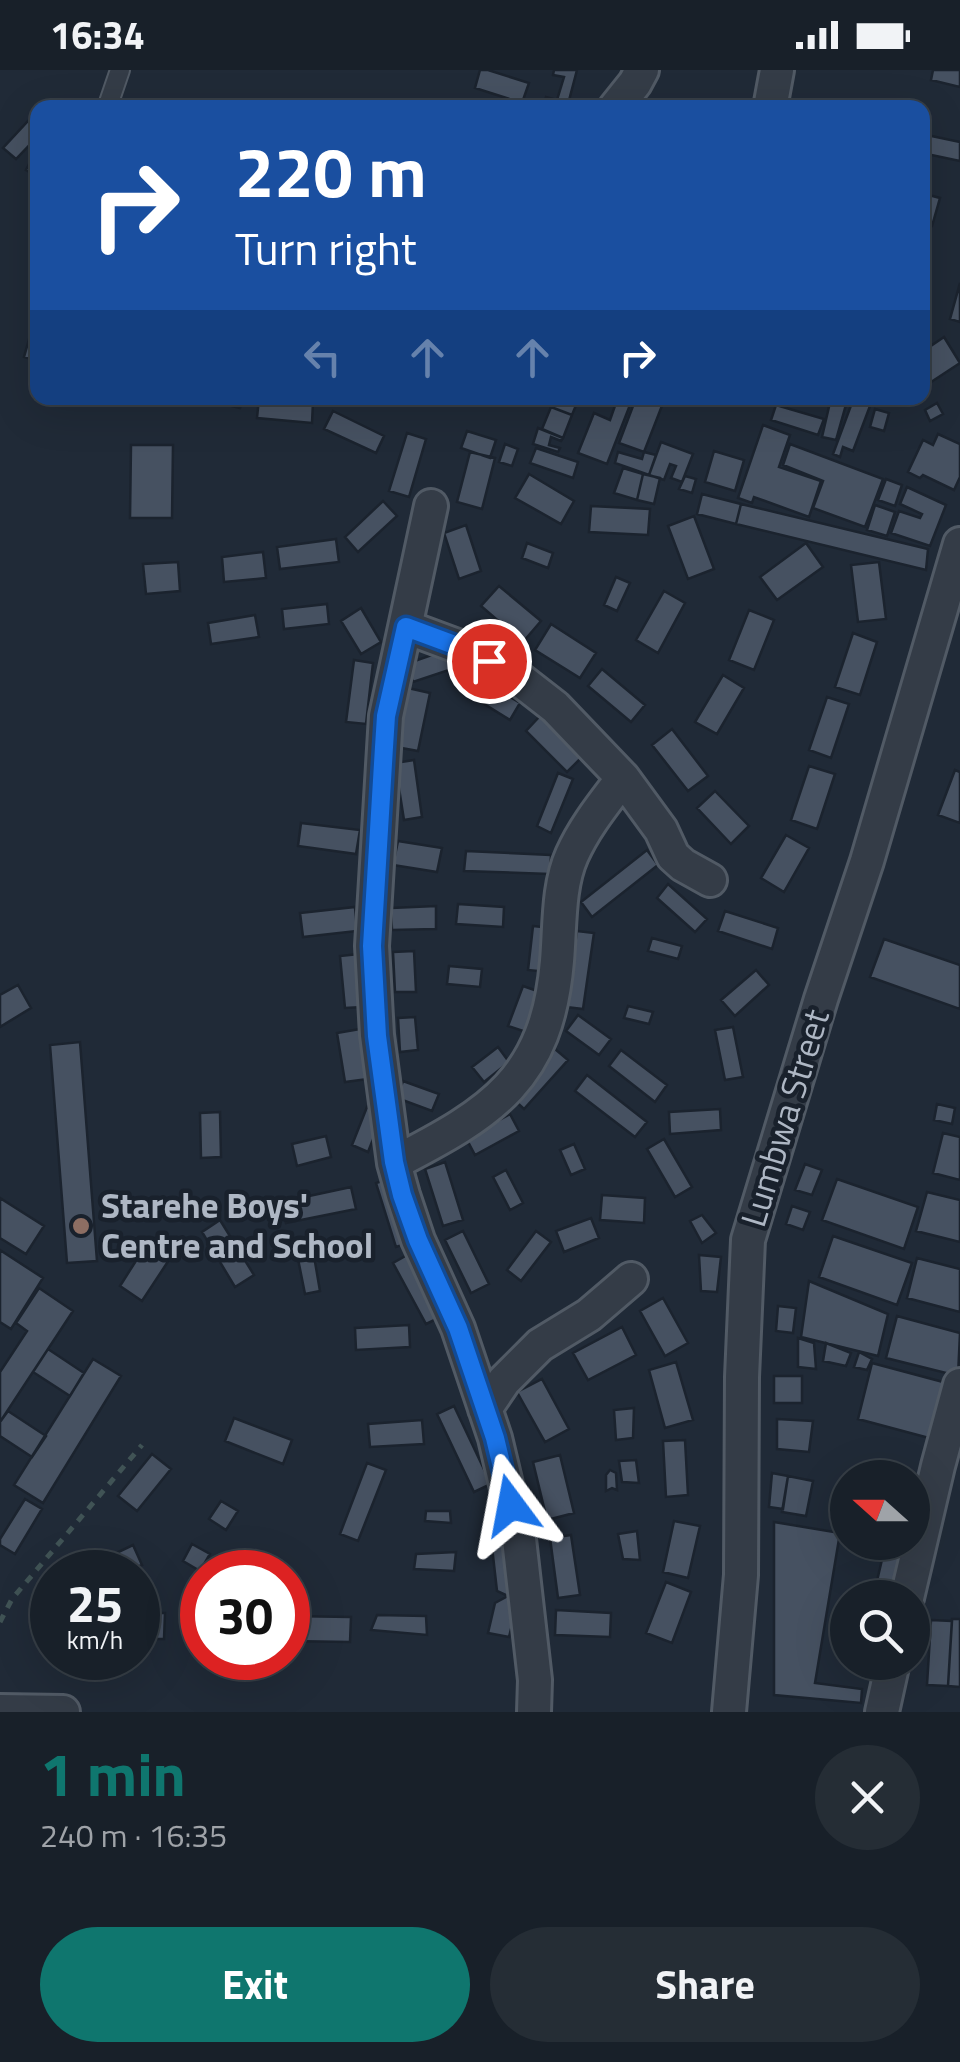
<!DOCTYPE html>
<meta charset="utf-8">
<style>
:root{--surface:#182029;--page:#252d35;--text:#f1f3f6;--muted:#9fa3a8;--line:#363e46;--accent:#0f766e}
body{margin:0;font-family:"Titillium Web",sans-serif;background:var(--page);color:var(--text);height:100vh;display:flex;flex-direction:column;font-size:38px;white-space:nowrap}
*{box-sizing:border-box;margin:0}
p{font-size:32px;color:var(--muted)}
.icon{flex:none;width:55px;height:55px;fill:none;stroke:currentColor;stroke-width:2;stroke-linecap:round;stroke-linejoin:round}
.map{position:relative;height:1642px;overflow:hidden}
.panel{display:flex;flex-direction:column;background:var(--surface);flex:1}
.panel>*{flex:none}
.hud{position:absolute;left:30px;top:30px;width:900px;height:305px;border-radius:20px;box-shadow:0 10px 40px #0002,0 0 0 2px var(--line);background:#1a4fa0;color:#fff;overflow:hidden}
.needle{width:65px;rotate:291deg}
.tools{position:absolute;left:830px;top:1390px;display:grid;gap:20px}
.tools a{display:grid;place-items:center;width:100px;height:100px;border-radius:50%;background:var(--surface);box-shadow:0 10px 40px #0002,0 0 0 2px var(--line);font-size:50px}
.speed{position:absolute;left:30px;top:1480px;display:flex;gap:20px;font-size:50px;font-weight:700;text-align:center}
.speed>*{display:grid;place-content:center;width:130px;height:130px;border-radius:50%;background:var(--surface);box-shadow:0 10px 40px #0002,0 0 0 2px var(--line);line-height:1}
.speed small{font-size:25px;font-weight:400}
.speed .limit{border:15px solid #d22;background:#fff;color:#111}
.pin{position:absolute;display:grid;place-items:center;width:85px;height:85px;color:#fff;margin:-42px;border:5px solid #fff;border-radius:50%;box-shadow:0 2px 10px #0007}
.me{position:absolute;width:110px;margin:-55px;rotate:347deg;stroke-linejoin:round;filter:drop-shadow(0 0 8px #0008)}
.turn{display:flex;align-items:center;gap:35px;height:210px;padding:0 40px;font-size:45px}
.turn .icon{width:130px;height:130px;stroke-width:2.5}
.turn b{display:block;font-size:70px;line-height:85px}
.lanes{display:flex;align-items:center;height:95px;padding:0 40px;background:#0003;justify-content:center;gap:50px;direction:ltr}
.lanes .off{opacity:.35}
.round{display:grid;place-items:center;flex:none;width:105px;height:105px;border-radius:52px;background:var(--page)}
.headline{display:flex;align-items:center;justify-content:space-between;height:170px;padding:0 40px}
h1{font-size:60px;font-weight:700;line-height:75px;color:var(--accent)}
.button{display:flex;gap:20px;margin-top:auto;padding:20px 40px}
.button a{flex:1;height:115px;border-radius:60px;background:var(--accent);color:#fff;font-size:40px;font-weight:700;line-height:115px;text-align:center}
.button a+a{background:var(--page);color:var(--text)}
.status{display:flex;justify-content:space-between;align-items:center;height:70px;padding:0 50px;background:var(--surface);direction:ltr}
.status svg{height:28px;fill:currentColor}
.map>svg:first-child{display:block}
</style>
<div class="status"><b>16:34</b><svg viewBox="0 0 49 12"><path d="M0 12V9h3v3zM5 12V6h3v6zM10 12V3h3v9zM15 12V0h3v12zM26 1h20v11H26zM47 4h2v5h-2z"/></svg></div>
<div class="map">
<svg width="960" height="1642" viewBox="0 0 960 1642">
<rect width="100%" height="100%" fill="#202a37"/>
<path fill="#465161" stroke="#1b232e" stroke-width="2.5" d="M 480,0 L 488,0 L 529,13 L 522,33 L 475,18 Z
M 554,0 L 577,0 L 567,38 L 543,38 L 546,27 L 557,30 L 564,7 L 553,5 Z
M 933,0 L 960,0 L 960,17 L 931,10 Z
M 28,51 L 38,60 L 38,66 L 16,89 L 3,78 Z
M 922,64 L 960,72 L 960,91 L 922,83 Z
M 38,77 L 38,107 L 26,100 Z
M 925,124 L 940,128 L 932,156 L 922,153 L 922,136 Z
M 960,213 L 960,252 L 950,249 Z
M 34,252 L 38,253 L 38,291 L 24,287 Z
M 944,267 L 960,293 L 922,318 L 922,282 Z
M 200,328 L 243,328 L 240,338 Z
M 259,328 L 313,332 L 312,353 L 257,348 Z
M 555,328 L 579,328 L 572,345 L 551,337 Z
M 636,328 L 665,328 L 644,382 L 619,373 Z
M 831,328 L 847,331 L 836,370 L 822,367 Z
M 617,330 L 630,335 L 607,394 L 578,383 L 594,343 L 610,350 Z
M 853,330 L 870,336 L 853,381 L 843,377 L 840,387 L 833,384 Z
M 937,333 L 943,344 L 930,351 L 925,340 Z
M 776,335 L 824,349 L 818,365 L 771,350 Z
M 551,337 L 572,345 L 563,368 L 542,359 Z
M 875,339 L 889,343 L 884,361 L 870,357 Z
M 333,341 L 384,366 L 376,383 L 324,359 Z
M 763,355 L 790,365 L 779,397 L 821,411 L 809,447 L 754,427 L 752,433 L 738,428 Z
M 538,358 L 563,368 L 561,371 L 551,367 L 549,375 L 560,378 L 558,382 L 533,374 Z
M 467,361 L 496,370 L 490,388 L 461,378 Z
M 407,363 L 426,369 L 409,427 L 389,421 Z
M 938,364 L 960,374 L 960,407 L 954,420 L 923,405 L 920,408 L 908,402 L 923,370 L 933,375 Z
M 661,372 L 693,384 L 682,412 L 671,408 L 676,396 L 670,394 L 664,410 L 649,405 Z
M 505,374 L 518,379 L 512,396 L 499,392 Z
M 790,374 L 883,409 L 865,457 L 813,438 L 823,411 L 783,395 Z
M 131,375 L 173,375 L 172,448 L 130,448 Z
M 536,378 L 578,392 L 573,408 L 530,393 Z
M 714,381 L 744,390 L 735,421 L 705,412 Z
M 470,382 L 495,388 L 482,439 L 457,432 Z
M 618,382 L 642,389 L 644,382 L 656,385 L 649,405 L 615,393 Z
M 623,398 L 643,404 L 637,430 L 614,423 Z
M 529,404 L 574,431 L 561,454 L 515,428 Z
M 643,404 L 660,408 L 654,434 L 637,430 Z
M 685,406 L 696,409 L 692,423 L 679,419 Z
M 886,409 L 902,415 L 895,436 L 878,430 Z
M 907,417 L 946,435 L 930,476 L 891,463 L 899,441 L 920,448 L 922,444 L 900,434 Z
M 702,424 L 741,434 L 736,454 L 697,444 Z
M 383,431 L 397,446 L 358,482 L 345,467 Z
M 741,434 L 928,479 L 926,500 L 736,454 Z
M 875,435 L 895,442 L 887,466 L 867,460 Z
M 591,436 L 650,439 L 648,465 L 589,462 Z
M 694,446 L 714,499 L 688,509 L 668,456 Z
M 466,455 L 481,501 L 459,509 L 444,463 Z
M 336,469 L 339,492 L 280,499 L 277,477 Z
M 527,473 L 553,483 L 548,498 L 522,488 Z
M 806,473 L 823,497 L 777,530 L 760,507 Z
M 263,482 L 266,508 L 224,512 L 222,487 Z
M 178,492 L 180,521 L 146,524 L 143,494 Z
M 879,492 L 886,549 L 858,552 L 851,495 Z
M 616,507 L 630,513 L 617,541 L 604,535 Z
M 499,516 L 541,551 L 523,572 L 481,536 Z
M 664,521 L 685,533 L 658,583 L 636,570 Z
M 327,534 L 329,554 L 284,559 L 282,539 Z
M 361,538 L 381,572 L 361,584 L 341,551 Z
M 749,540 L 774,550 L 754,600 L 729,590 Z
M 255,545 L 259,567 L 211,574 L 208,553 Z
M 551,554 L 596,583 L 580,608 L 535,580 Z
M 853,563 L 877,572 L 860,625 L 835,617 Z
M 446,580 L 452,599 L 413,612 L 406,594 Z
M 354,590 L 373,593 L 366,654 L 346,652 Z
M 602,599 L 645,635 L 631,652 L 588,616 Z
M 471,602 L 520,633 L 510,650 L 460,619 Z
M 723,605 L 744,618 L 717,664 L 695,652 Z
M 408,618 L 430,623 L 418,681 L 396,677 Z
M 827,627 L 849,634 L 831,688 L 809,680 Z
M 540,646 L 581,688 L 567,702 L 526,661 Z
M 672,659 L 708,706 L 688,721 L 652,675 Z
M 414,690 L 422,747 L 404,750 L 395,693 Z
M 809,696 L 835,704 L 817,759 L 791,750 Z
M 955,700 L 960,702 L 960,753 L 938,745 Z
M 558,703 L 573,709 L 551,763 L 537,756 Z
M 715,721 L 749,756 L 731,774 L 697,738 Z
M 301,753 L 360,760 L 356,784 L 298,776 Z
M 786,765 L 809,778 L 784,822 L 761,808 Z
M 398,771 L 442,778 L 437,802 L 393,795 Z
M 647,780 L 658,795 L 592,847 L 581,832 Z
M 466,781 L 551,785 L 550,804 L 464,801 Z
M 668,814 L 707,849 L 695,862 L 657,828 Z
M 458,834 L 504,837 L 503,857 L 456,854 Z
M 436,836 L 436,859 L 392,860 L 391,838 Z
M 355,837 L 357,861 L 303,867 L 300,843 Z
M 725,841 L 778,858 L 772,879 L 718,861 Z
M 533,856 L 552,858 L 547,902 L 528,900 Z
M 577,861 L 594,863 L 583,939 L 566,937 Z
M 652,868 L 682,876 L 678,889 L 648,881 Z
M 884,869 L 960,895 L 960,939 L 870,907 Z
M 414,881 L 416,922 L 395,922 L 393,882 Z
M 359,884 L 363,937 L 345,938 L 340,886 Z
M 449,896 L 482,899 L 480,917 L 447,914 Z
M 756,900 L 769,915 L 735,946 L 721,930 Z
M 18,915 L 31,938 L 0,957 L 0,925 Z
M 523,916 L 543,923 L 529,963 L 508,956 Z
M 628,936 L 653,942 L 649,954 L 624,948 Z
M 578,945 L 611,969 L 599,985 L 566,961 Z
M 415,947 L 418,980 L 400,982 L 398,948 Z
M 733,957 L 743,1007 L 725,1010 L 715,960 Z
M 360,959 L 368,1009 L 345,1012 L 337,963 Z
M 80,972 L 97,1191 L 67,1193 L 50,975 Z
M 498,977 L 509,992 L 484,1012 L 472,997 Z
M 555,979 L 568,990 L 524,1039 L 512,1028 Z
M 621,980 L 667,1015 L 655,1032 L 609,996 Z
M 587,1005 L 647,1052 L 635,1067 L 575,1021 Z
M 403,1011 L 439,1024 L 432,1041 L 397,1028 Z
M 937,1034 L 955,1038 L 952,1054 L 934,1050 Z
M 367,1037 L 383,1044 L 368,1082 L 352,1075 Z
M 720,1039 L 721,1060 L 670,1064 L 669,1042 Z
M 220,1042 L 221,1087 L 201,1088 L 200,1043 Z
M 510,1044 L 519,1061 L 475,1085 L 466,1068 Z
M 943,1063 L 960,1067 L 960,1110 L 933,1103 Z
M 326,1066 L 331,1087 L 297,1096 L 292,1074 Z
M 664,1069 L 692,1117 L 675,1127 L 647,1079 Z
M 574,1074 L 585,1099 L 571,1105 L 560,1080 Z
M 445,1092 L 463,1150 L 443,1156 L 425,1099 Z
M 805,1094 L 822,1100 L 812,1125 L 795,1120 Z
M 506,1100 L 523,1133 L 510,1140 L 493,1107 Z
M 394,1107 L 415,1171 L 396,1177 L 376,1113 Z
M 837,1109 L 918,1137 L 904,1179 L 822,1150 Z
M 351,1117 L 356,1139 L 286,1153 L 281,1132 Z
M 927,1122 L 960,1130 L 960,1172 L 916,1161 Z
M 602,1125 L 645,1128 L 644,1153 L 600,1150 Z
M 0,1128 L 44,1156 L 26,1184 L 0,1168 Z
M 792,1136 L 810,1142 L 803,1160 L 786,1154 Z
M 702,1145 L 716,1163 L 702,1173 L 690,1151 Z
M 591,1148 L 599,1168 L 564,1182 L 556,1161 Z
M 220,1150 L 254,1205 L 235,1217 L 202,1162 Z
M 463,1161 L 489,1214 L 471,1223 L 445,1170 Z
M 536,1161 L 551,1172 L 521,1211 L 507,1200 Z
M 833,1166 L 912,1193 L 897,1235 L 819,1207 Z
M 146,1175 L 169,1190 L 142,1231 L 120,1216 Z
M 0,1180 L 43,1208 L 11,1259 L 0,1252 Z
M 409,1184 L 443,1246 L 426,1254 L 393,1193 Z
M 699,1185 L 721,1187 L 717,1222 L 701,1221 Z
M 314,1186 L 320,1221 L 305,1224 L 298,1189 Z
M 917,1188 L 960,1199 L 960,1242 L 907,1228 Z
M 809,1211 L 888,1244 L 878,1286 L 801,1267 Z
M 39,1218 L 73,1241 L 0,1352 L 0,1302 L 27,1261 L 16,1253 Z
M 663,1228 L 688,1273 L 665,1286 L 640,1241 Z
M 778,1236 L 796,1238 L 793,1263 L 776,1261 Z
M 897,1246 L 960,1263 L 958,1306 L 886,1288 Z
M 409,1255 L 410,1277 L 356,1280 L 355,1258 Z
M 622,1257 L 636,1285 L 588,1310 L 573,1283 Z
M 798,1268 L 814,1273 L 816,1299 L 798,1297 Z
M 826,1273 L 851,1283 L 846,1296 L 823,1291 Z
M 48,1279 L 84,1303 L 70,1326 L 33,1302 Z
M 859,1282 L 872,1289 L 867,1300 L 854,1297 Z
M 93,1289 L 121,1306 L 43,1433 L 14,1415 Z
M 676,1292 L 693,1350 L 665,1358 L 649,1300 Z
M 872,1293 L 943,1312 L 929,1368 L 858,1349 Z
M 774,1306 L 802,1306 L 802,1333 L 774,1333 Z
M 542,1309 L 569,1359 L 545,1372 L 517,1322 Z
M 454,1336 L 491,1414 L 474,1422 L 437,1344 Z
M 634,1338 L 633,1368 L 616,1370 L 614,1340 Z
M 8,1341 L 46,1366 L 32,1387 L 0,1366 L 0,1352 Z
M 234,1348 L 292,1370 L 283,1394 L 225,1371 Z
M 777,1349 L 813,1351 L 809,1382 L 777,1379 Z
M 422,1350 L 424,1374 L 370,1377 L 368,1354 Z
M 685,1370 L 688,1425 L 666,1427 L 663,1371 Z
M 152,1384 L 171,1399 L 137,1441 L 118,1426 Z
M 560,1385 L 574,1443 L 547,1450 L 533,1392 Z
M 636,1390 L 639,1413 L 622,1412 L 619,1391 Z
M 367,1393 L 386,1400 L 358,1471 L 340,1464 Z
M 610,1400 L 616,1403 L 617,1420 L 612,1418 L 606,1421 L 606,1405 Z
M 772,1403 L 788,1406 L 783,1439 L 769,1437 Z
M 788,1406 L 813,1411 L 806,1446 L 782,1442 Z
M 25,1429 L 42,1439 L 15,1484 L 0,1475 L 0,1469 Z
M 221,1431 L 238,1441 L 226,1460 L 209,1449 Z
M 426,1441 L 450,1441 L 451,1453 L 425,1451 Z
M 674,1451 L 700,1456 L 688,1508 L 663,1502 Z
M 774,1452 L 840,1463 L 815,1613 L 862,1619 L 861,1633 L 774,1625 Z
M 637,1461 L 640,1490 L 623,1489 L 618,1464 Z
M 571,1465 L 580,1525 L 558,1528 L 550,1468 Z
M 513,1471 L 515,1543 L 509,1567 L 488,1563 L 495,1533 L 508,1526 L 497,1521 L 492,1477 Z
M 192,1474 L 210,1484 L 200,1501 L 183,1491 Z
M 133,1475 L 142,1495 L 125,1502 L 94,1502 L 91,1495 Z
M 884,1481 L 911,1488 L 902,1528 L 873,1528 Z
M 456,1482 L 454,1501 L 414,1499 L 416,1484 Z
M 666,1512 L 691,1522 L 672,1573 L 646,1563 Z
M 556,1540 L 611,1543 L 610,1567 L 555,1565 Z
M 138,1543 L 165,1543 L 164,1569 L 138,1569 Z
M 377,1545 L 426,1546 L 427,1565 L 371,1560 Z
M 288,1546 L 351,1547 L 350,1572 L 288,1571 Z
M 952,1549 L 960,1549 L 960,1617 L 948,1616 Z
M 931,1550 L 952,1551 L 948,1616 L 927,1615 Z"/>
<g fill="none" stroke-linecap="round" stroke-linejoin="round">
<defs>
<path id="service" d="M 107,38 L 120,0"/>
<path id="minor" d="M 615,38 L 635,13 L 642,0
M 770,38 L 777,0
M 431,436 L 386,646 L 372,876 L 377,965 L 394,1093 L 403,1125 L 418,1170 L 458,1258 L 495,1368 L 519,1469 L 535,1610 L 534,1642
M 406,557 L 468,580 L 510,602 L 555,637 L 623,708 L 661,760 L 673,786 L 683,795 L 710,810
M 394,1093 C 493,1042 547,1009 557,891 C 560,856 558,816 572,785 C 585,756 605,732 623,708
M 485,1339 L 504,1311 L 540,1275 L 589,1245 L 631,1209
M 907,1528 L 938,1396 L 960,1315
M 0,1641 L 63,1642
M 729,1642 L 741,1505 L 742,1307 L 748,1170 L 821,929 L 867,791 L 960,474
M 882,1642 L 893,1592"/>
</defs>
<use href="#service" stroke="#515a65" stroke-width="22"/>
<use href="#minor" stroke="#515a65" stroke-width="38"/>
<path stroke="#405355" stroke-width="5" stroke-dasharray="8 8" stroke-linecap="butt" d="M 0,1552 L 12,1529 L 142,1375"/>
<use href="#service" stroke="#343c47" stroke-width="18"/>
<use href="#minor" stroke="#343c47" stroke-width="32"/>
</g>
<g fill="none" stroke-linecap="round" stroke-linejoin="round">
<defs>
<path id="route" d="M 489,591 L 468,580 L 406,557 L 386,646 L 384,677 L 372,876 L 377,966 L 394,1092 L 402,1125 L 418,1170 L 458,1258 L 495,1368 L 511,1435"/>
</defs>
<use href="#route" stroke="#114b97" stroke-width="25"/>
<use href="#route" stroke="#1a73e8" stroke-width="18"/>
</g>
<circle fill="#8d6e63" stroke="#19212c" stroke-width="4" cx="81" cy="1156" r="10"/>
<g text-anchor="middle" stroke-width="9" stroke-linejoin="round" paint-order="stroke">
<g font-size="35" fill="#aeb7c4" stroke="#19212c">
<text transform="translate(785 1048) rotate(-73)" y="12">Lumbwa Street</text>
</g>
<g font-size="35" font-weight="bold" fill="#aeb7c4" stroke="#19212c" text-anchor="start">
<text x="101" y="1148">Starehe Boys'<tspan x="101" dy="40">Centre and School</tspan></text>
</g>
</g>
</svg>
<div class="tools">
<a><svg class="needle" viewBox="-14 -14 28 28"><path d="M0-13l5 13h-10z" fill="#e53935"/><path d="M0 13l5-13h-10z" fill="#9fa3a8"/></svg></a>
<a><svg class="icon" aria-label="search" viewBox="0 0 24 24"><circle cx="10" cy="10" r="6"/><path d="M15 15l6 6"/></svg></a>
</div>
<div class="speed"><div>25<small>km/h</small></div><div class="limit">30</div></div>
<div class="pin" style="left:489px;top:591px;background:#d93025"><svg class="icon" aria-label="arrive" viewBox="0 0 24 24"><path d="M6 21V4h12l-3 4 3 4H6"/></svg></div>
<svg class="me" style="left:511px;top:1435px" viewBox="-20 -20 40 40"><path d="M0-17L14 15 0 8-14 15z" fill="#1a73e8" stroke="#fff" stroke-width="4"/></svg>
<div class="hud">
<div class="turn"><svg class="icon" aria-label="right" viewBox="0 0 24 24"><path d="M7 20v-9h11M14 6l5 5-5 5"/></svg><div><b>220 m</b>Turn right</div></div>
<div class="lanes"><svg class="icon off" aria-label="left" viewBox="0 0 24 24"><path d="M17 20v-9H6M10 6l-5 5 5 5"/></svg><svg class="icon off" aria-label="ahead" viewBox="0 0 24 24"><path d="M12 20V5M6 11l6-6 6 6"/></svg><svg class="icon off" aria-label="ahead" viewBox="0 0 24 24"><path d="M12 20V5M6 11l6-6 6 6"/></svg><svg class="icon" aria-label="right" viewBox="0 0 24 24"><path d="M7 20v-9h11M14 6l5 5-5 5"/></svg></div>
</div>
</div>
<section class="panel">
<div class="headline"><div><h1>1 min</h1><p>240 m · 16:35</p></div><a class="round"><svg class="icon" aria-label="close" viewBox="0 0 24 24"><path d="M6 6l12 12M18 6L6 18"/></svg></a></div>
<div class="button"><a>Exit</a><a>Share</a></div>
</section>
